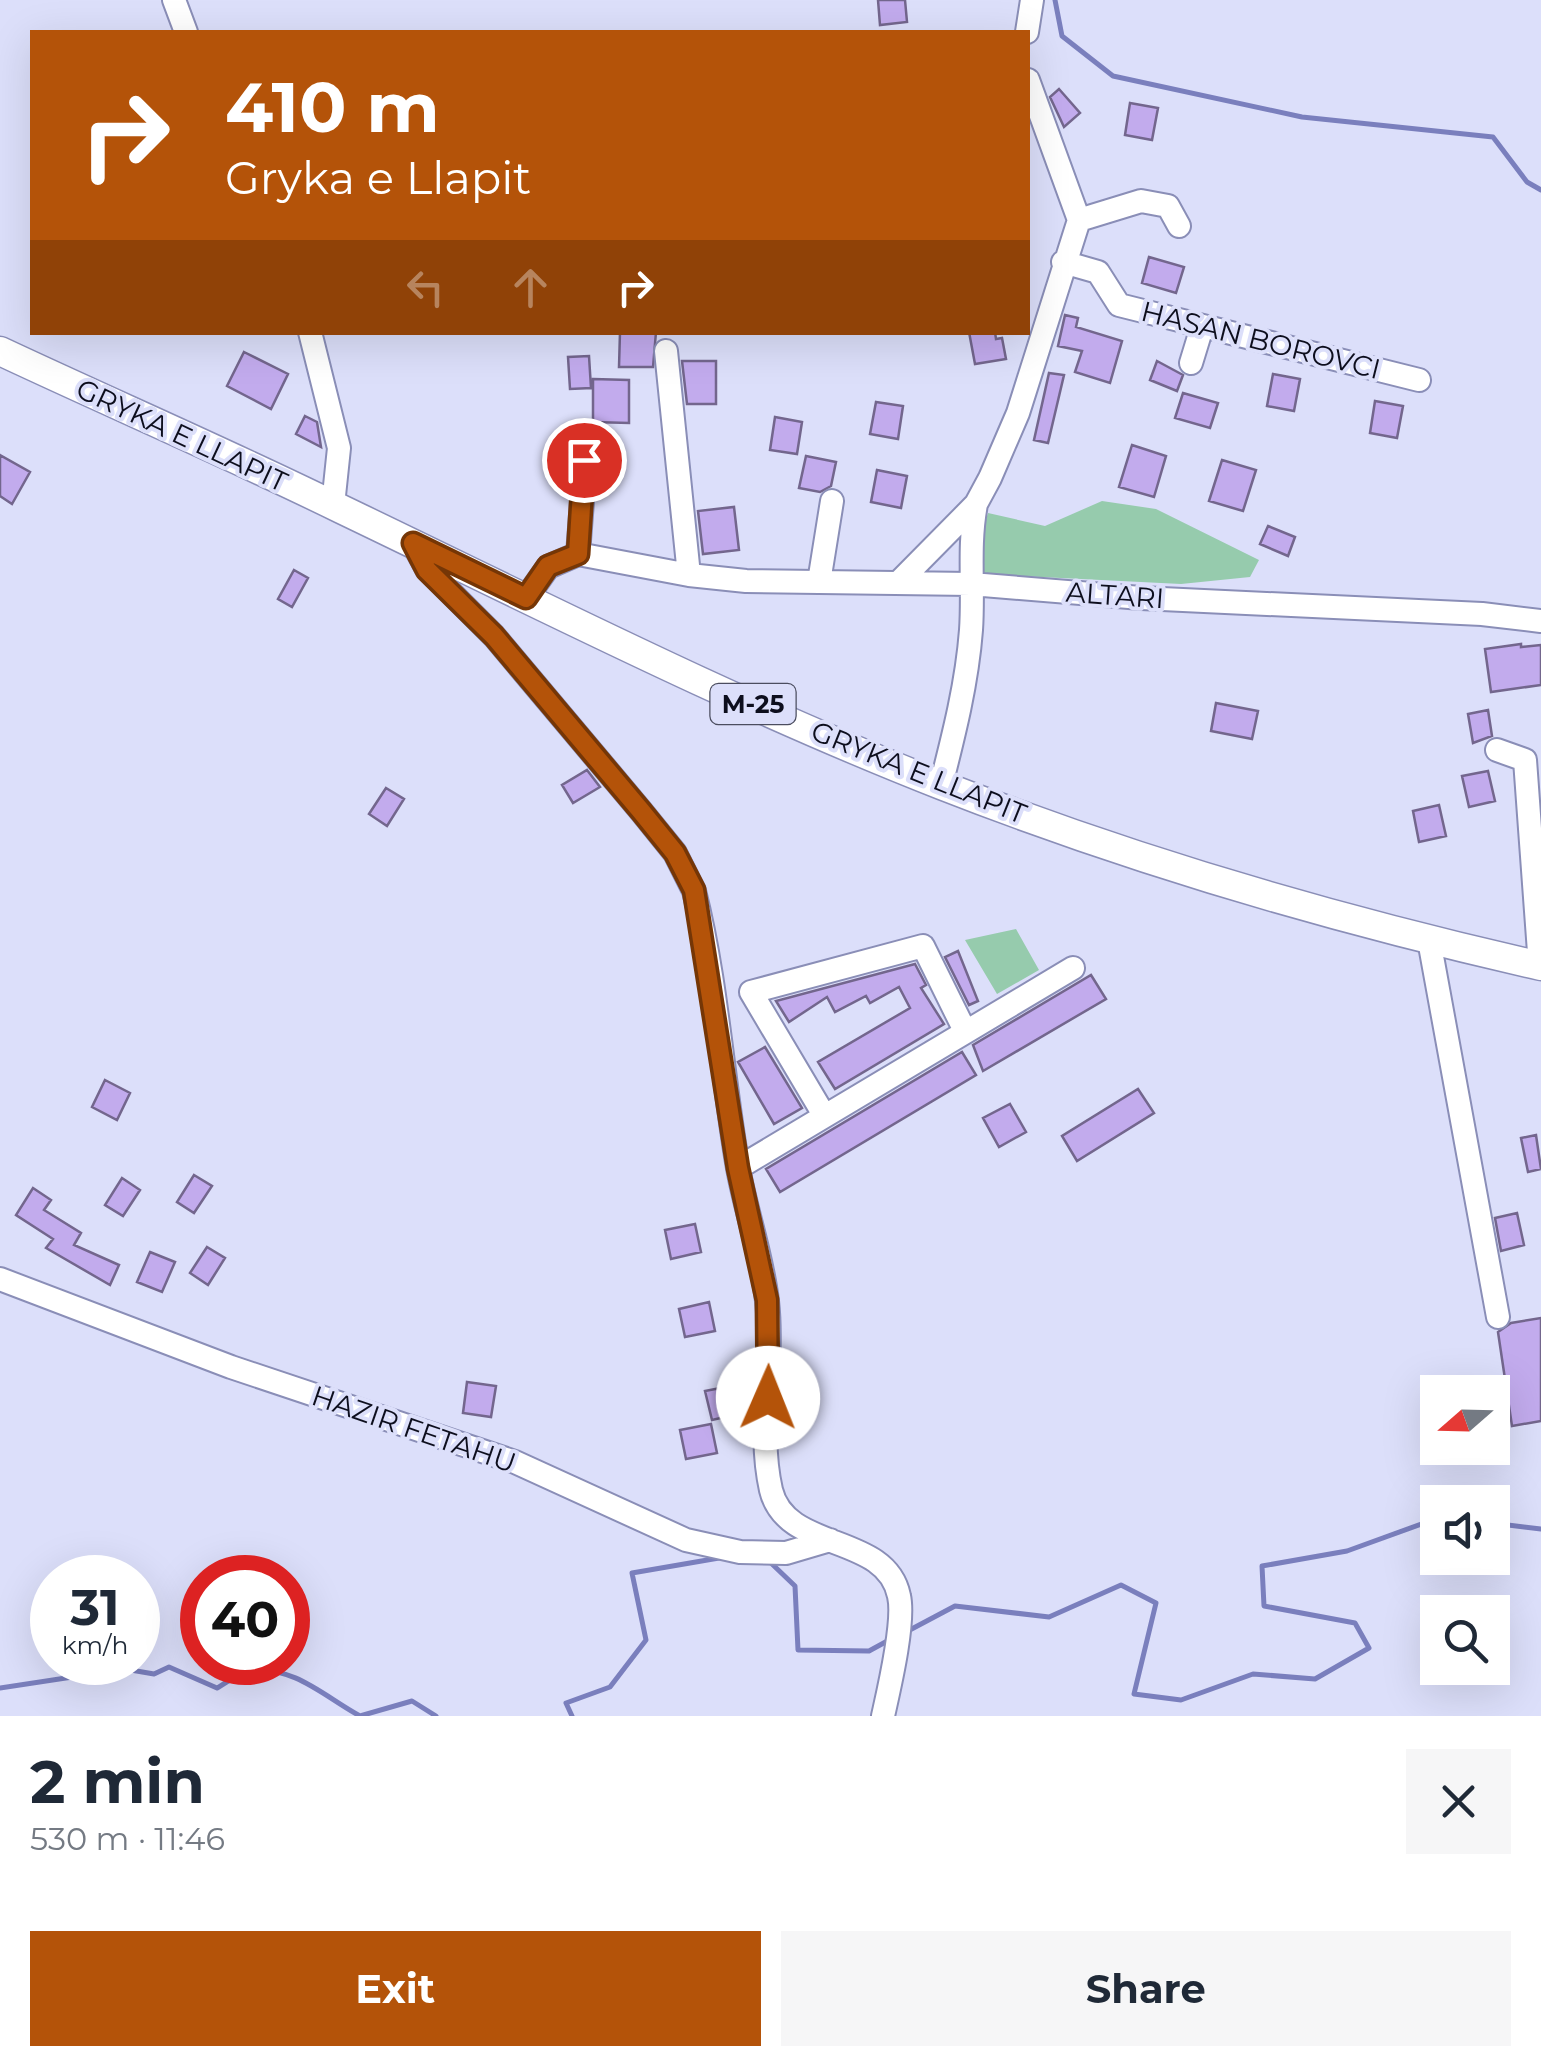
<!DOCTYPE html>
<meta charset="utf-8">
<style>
:root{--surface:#fff;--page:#f6f6f7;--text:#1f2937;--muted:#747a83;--accent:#b45309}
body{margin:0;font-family:Montserrat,sans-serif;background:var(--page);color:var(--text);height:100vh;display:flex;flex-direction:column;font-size:38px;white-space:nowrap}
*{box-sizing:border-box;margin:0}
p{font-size:32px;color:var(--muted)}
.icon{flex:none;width:55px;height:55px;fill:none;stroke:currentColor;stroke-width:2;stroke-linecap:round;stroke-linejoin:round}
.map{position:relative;height:1716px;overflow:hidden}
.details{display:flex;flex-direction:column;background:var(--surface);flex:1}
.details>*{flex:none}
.top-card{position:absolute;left:30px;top:30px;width:1000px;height:305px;border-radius:0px;box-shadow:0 10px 40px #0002;background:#b45309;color:#fff;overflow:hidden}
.needle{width:65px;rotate:250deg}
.controls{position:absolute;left:1420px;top:1375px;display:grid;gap:20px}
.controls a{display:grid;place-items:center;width:90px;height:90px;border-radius:0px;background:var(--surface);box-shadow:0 10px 40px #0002;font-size:50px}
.speed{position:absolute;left:30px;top:1555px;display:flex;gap:20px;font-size:50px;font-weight:700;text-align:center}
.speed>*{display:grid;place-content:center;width:130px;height:130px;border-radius:50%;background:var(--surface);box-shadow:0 10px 40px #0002;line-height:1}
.speed small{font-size:25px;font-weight:400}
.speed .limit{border:15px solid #d22;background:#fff;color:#111}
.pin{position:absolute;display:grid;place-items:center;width:85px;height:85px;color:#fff;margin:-42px;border:5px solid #fff;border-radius:50%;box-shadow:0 2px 10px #0007}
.me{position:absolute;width:110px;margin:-55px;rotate:1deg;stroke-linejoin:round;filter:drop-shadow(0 0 8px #0008)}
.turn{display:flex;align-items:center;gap:35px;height:210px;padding:0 30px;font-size:45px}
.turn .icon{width:130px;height:130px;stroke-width:2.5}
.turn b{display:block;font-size:70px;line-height:85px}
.lanes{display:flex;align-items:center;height:95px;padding:0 30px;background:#0003;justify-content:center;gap:50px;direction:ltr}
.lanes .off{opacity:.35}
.round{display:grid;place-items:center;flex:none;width:105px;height:105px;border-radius:0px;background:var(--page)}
.headline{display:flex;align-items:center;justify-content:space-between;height:170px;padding:0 30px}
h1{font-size:60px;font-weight:700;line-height:75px}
.cta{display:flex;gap:20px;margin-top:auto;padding:20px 30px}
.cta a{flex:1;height:115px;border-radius:0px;background:var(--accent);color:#fff;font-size:40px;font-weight:700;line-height:115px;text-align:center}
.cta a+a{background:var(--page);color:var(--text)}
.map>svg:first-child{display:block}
</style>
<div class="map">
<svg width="1541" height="1716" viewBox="0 0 1541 1716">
<rect width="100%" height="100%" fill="#dcdffa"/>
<path fill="#96cbad" d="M 1102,501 L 1156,509 L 1259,560 L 1250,577 L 1181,584 L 979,574 L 978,545 L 988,513 L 1045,526 Z
M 1016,929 L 1039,970 L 997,994 L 965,940 Z"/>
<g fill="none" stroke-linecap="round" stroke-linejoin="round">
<path stroke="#7a7fbd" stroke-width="5" d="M 1055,0 L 1062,36 L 1113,76 L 1302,117 L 1493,137 L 1527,182 L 1541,190
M 1492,1523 L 1541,1529
M 771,1563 L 795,1586 L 798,1650 L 869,1651 L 891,1639
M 906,1632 L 955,1606 L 1049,1617 L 1121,1585 L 1156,1603 L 1134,1694 L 1181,1700 L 1253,1674 L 1315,1679 L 1369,1648 L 1355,1623 L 1264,1606 L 1262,1566 L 1347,1551 L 1438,1518
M 0,1688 L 125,1669 L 154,1674 L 169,1667 L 217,1688 C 227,1682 241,1672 253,1671 C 294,1666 325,1697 360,1716 L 412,1701 L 436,1716
M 572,1716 L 566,1703 L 610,1687 L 646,1640 L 632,1573 L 719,1558"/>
</g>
<path fill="#c2abed" stroke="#73668d" stroke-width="2.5" d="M 878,0 L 905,0 L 907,22 L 880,25 Z
M 1059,89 L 1080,113 L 1064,127 L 1050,97 Z
M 1130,103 L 1158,108 L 1152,140 L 1125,135 Z
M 1149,257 L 1184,267 L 1176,293 L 1142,283 Z
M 1065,315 L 1078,318 L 1076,327 L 1122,341 L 1110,383 L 1075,372 L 1082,351 L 1058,346 Z
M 620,332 L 656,332 L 653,367 L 619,367 Z
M 969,332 L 995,332 L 996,339 L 1002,338 L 1006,359 L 975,364 Z
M 244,352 L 288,374 L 271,409 L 227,386 Z
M 589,356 L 591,388 L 570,389 L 568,357 Z
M 682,361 L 716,361 L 716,404 L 687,404 Z
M 1157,361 L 1183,375 L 1177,391 L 1150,380 Z
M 1049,373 L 1064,375 L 1048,443 L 1034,440 Z
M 1273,374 L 1300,379 L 1294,411 L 1267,406 Z
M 593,379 L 629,380 L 629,423 L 593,422 Z
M 1183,393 L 1218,403 L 1210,428 L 1175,418 Z
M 1375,401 L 1403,406 L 1397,438 L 1370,433 Z
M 876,402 L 903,406 L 898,439 L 870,434 Z
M 305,416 L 317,422 L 321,447 L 296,434 Z
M 775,417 L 802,422 L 797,454 L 770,450 Z
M 1132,445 L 1166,456 L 1154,497 L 1119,487 Z
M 0,455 L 30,472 L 12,504 L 0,496 Z
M 806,456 L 836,462 L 831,486 L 820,492 L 799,488 Z
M 1222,460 L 1256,470 L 1243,511 L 1209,501 Z
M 877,470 L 907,476 L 901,508 L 871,502 Z
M 734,507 L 739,550 L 703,554 L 698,511 Z
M 1268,526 L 1295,537 L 1288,556 L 1260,544 Z
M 294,570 L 308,578 L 292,607 L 278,599 Z
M 1521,644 L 1521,647 L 1541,645 L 1541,685 L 1491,692 L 1485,649 Z
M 1216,703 L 1258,711 L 1252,739 L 1211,731 Z
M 1488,710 L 1492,736 L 1473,743 L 1468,714 Z
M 587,770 L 600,787 L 573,803 L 562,785 Z
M 1488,771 L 1495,801 L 1469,807 L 1462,776 Z
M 386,788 L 404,799 L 387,826 L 369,814 Z
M 1439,805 L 1446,836 L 1419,842 L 1413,811 Z
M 958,951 L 978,1001 L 969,1005 L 945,957 Z
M 915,964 L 926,985 L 921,988 L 944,1024 L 835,1089 L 818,1062 L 910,1008 L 899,987 L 870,1003 L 866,996 L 835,1012 L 827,997 L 789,1022 L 776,1001 Z
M 1091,975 L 1106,999 L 983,1071 L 973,1045 Z
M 765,1047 L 802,1108 L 774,1124 L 738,1062 Z
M 962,1052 L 976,1075 L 780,1192 L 766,1169 Z
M 105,1080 L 130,1093 L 117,1120 L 92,1107 Z
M 1138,1089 L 1154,1113 L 1077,1161 L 1062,1136 Z
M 1010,1104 L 1026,1132 L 999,1147 L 983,1118 Z
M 1536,1135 L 1541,1169 L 1528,1172 L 1521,1138 Z
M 194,1175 L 212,1186 L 194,1213 L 177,1202 Z
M 122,1178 L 140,1190 L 123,1216 L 105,1205 Z
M 33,1188 L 51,1200 L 44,1210 L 81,1233 L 74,1245 L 119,1265 L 110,1285 L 46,1248 L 53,1239 L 16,1215 Z
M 1517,1213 L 1524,1245 L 1501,1251 L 1495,1218 Z
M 695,1224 L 701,1252 L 671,1259 L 665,1230 Z
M 207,1247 L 225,1258 L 208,1285 L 190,1273 Z
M 150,1252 L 175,1262 L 162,1292 L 137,1282 Z
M 709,1302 L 715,1331 L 685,1337 L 679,1309 Z
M 1541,1318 L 1541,1421 L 1512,1426 L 1498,1332 L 1511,1323 Z
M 467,1382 L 496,1386 L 491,1417 L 463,1413 Z
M 736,1385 L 742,1413 L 712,1420 L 705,1391 Z
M 711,1424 L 717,1453 L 686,1459 L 680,1430 Z"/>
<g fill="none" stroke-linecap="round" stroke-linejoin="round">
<defs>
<path id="minor" d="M 174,0 L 186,32
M 1027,32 L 1032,0
M 1079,220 L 1141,201 L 1168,206 L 1179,226
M 1063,262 L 1098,272 L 1119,305 L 1419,380
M 310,332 L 339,448 L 333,505
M 666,351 L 689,575
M 1191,363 L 1202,327
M 413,543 L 427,569 L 494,636 L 641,811 L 675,853 L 694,891 C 717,981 722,1076 738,1168 C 746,1212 762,1256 767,1301 C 774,1363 757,1429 771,1490 C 786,1553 886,1532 899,1596 C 905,1622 889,1689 883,1716
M 578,554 L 587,436
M 900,581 L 976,504 L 990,478 L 1018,413 L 1079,220 L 1028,80
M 819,582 L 832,501
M 526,598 L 548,567 L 578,554 L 689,575 L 746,581 L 971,584 L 1141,598 L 1482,614 L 1541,621
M 1497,750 L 1525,760 L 1540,966
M 941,785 C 954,734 967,683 971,630 C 974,588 968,547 976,504
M 1429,940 L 1498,1317
M 824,1115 L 751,992 L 923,946 L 965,1031
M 738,1168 L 1073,968
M 0,1279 L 231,1367 L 515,1462 L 686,1540 L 740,1552 L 786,1553 L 830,1540"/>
<path id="major" d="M 0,351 C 113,404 229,454 341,509 C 539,604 737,705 941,785 C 1135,861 1338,920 1541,966"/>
</defs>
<use href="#minor" stroke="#8a8eb7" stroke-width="26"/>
<use href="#major" stroke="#8a8eb7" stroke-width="31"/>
<use href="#minor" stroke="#fff" stroke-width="22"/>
<use href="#major" stroke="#fff" stroke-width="28"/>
</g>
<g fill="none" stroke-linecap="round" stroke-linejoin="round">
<defs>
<path id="route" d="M 584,460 L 578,554 L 548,566 L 526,598 L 413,543 L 427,570 L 494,636 L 641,811 L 675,853 L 694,890 L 738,1168 L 767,1300 L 768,1398"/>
</defs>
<use href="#route" stroke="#753606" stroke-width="25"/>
<use href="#route" stroke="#b45309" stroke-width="18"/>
</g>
<g text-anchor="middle" stroke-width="8" stroke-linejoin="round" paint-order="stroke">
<rect fill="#dcdffa" stroke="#4b4d5f" stroke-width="2.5" x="710.5" y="684" width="85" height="40" rx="8"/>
<g font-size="25" font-weight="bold" fill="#0d0e1d">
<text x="753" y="713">M-25</text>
</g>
<g font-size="28" fill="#0d0e1d" stroke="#dcdffa">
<text transform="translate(1261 340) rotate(14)" y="10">HASAN BOROVCI</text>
<text transform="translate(182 435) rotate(25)" y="10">GRYKA E LLAPIT</text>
<text transform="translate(1115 595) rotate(4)" y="10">ALTARI</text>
<text transform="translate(919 772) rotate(22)" y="10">GRYKA E LLAPIT</text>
<text transform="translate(414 1429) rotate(19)" y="10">HAZIR FETAHU</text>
</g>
</g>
</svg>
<div class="controls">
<a><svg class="needle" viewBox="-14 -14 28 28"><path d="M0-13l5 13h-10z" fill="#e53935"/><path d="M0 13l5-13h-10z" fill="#747a83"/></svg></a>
<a><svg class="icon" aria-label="sound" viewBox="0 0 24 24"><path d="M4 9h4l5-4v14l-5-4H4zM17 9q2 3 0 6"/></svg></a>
<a><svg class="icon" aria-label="search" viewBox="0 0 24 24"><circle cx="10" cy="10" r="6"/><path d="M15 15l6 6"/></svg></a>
</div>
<div class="speed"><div>31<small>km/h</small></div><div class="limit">40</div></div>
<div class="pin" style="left:584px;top:460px;background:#d93025"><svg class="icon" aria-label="arrive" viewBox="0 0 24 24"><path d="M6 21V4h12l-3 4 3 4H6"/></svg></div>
<svg class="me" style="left:768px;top:1398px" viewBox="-20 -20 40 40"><circle r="19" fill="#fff"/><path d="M0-13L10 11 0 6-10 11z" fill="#b45309"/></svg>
<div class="top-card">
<div class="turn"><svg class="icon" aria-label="right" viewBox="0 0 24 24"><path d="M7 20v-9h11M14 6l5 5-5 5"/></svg><div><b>410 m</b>Gryka e Llapit</div></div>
<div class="lanes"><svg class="icon off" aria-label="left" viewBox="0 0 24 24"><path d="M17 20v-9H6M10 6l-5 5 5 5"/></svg><svg class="icon off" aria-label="ahead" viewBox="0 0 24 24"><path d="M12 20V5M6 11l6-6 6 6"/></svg><svg class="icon" aria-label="right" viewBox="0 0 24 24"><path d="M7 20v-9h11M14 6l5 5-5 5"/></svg></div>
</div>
</div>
<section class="details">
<div class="headline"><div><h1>2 min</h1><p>530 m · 11:46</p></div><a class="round"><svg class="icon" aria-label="close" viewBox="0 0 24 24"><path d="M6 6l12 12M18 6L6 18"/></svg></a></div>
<div class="cta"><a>Exit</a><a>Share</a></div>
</section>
